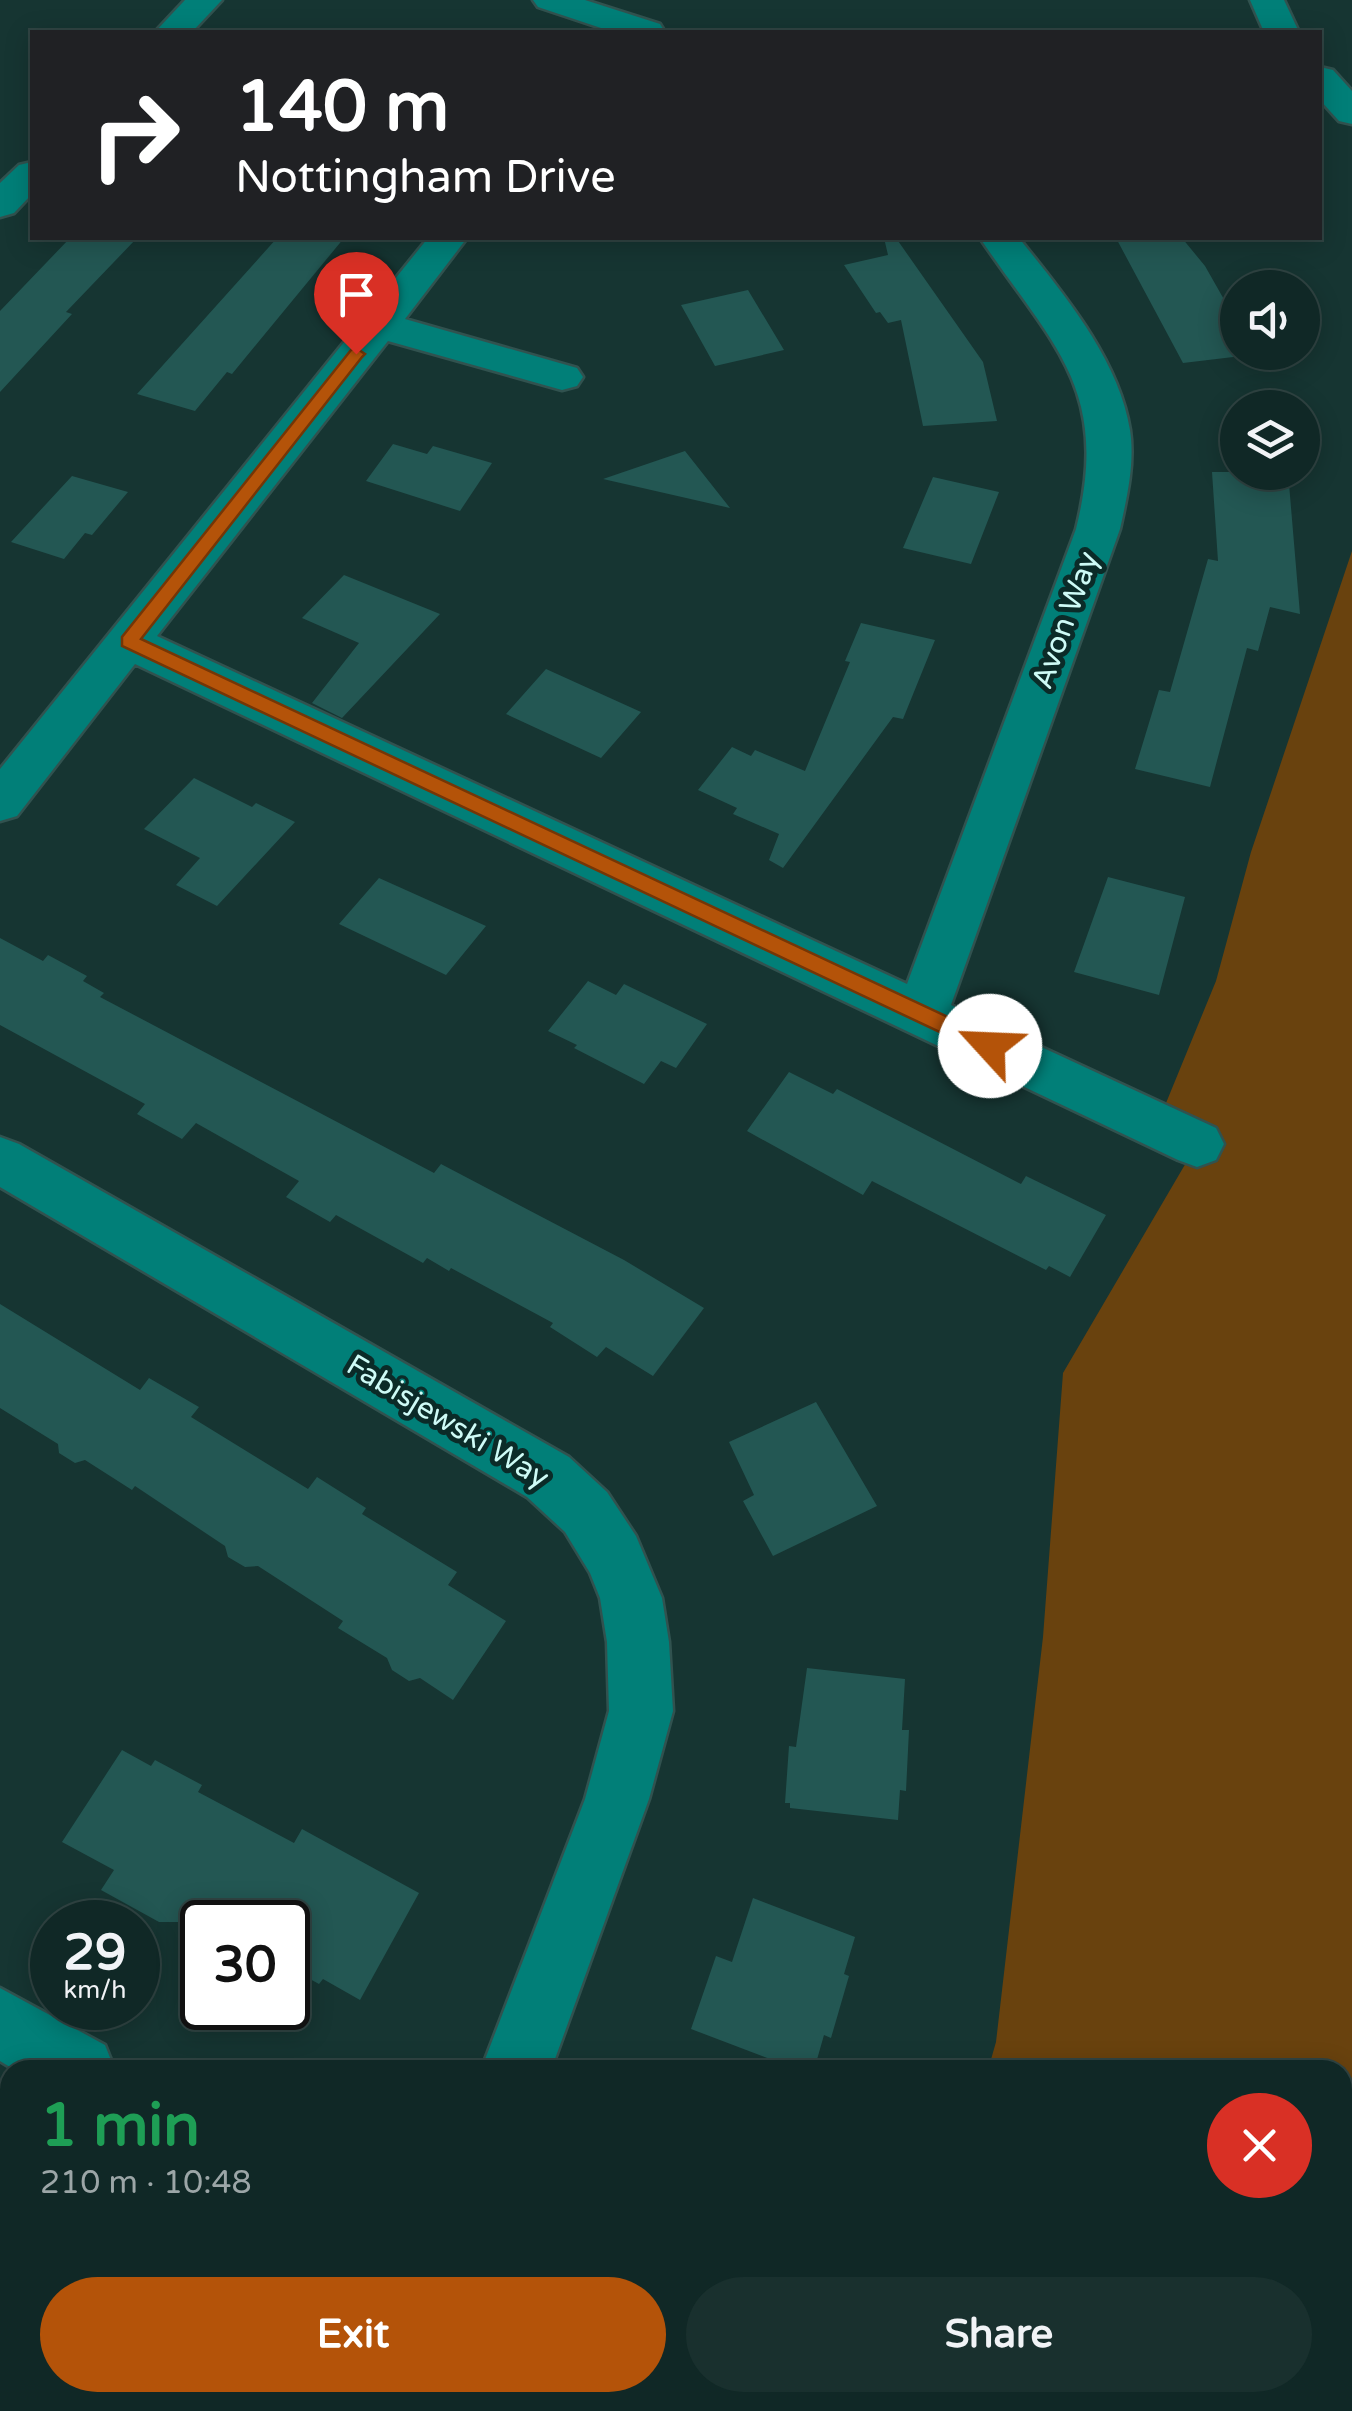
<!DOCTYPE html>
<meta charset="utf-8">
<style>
:root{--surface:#102826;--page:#19302e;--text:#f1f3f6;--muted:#9ca6a7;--line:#304443;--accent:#b45309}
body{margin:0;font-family:"Varela Round",sans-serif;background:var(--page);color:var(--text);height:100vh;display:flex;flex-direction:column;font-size:38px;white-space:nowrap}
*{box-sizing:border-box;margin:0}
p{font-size:32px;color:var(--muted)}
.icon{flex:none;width:55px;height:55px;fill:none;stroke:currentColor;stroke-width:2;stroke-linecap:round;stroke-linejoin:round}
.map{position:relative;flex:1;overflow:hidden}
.drawer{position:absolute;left:0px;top:2060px;width:1352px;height:352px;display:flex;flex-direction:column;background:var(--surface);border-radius:30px 30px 0 0;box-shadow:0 5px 25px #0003,0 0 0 2px var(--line)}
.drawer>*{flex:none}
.banner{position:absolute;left:30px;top:30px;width:1292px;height:210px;border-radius:0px;box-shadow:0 5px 25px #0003,0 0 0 2px var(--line);background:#202124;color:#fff;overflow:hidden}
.tools{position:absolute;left:1220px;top:270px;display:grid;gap:20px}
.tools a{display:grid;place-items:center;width:100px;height:100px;border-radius:50%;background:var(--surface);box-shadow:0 5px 25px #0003,0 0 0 2px var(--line);font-size:50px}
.speed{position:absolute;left:30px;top:1900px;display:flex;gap:20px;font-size:50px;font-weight:700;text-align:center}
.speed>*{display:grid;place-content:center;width:130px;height:130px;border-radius:50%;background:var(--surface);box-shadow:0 5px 25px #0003,0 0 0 2px var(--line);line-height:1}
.speed small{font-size:25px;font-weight:400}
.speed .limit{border:5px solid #111;border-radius:15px;background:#fff;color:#111}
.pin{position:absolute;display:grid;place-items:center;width:85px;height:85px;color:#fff;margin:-102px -42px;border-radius:50% 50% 50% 0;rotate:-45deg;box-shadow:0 0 10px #0007}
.pin .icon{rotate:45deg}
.me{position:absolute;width:110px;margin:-55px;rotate:295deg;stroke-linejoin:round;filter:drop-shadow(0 0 8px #0008)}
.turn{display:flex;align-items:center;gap:35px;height:210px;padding:0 40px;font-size:45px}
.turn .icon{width:130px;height:130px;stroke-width:2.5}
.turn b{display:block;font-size:70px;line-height:85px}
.round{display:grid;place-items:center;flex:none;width:105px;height:105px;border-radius:52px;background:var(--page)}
.headline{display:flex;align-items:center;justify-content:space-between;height:170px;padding:0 40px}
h1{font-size:60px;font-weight:800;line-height:75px;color:#1e9e55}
.cta{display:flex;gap:20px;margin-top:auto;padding:20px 40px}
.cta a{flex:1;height:115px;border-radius:60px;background:var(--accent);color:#fff;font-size:40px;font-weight:800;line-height:115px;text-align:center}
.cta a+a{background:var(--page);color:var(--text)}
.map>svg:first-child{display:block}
</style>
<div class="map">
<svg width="1352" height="2411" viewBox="0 0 1352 2411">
<rect width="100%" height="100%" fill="#163532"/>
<path fill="#69420e" d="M 1352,551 L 1352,2411 L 899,2411 L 901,2402 L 1342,2402 L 1342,2070 L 988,2070 L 996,2042 L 1043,1637 L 1063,1373 L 1197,1144 L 1157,1125 L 1216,981 L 1251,852 Z"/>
<path fill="#235753" d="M 70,238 L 137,238 L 66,312 L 72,314 L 0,392 L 0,311 Z
M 277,238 L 344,238 L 232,374 L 227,372 L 195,411 L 137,394 Z
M 884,238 L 896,238 L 983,362 L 997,421 L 923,426 L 901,320 L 888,323 L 880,312 L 876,313 L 844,265 L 888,255 Z
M 1116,238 L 1182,238 L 1205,266 L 1238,324 L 1238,352 L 1250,355 L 1183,363 Z
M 748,290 L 784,350 L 715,366 L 681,305 Z
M 393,444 L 427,454 L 433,446 L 492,463 L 460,511 L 366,481 Z
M 685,451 L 730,508 L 603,479 Z
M 1212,472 L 1288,472 L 1300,614 L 1270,607 L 1258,651 L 1247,648 L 1210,787 L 1135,769 L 1159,690 L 1170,692 L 1208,559 L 1218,561 Z
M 72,476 L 128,492 L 92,535 L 85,533 L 64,559 L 11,542 Z
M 933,477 L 999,492 L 971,564 L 903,548 Z
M 344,575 L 440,614 L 342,718 L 312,703 L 359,643 L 302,618 Z
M 861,623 L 935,640 L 903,719 L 893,717 L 783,868 L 769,860 L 779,834 L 733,814 L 737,808 L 698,790 L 732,747 L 751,756 L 755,750 L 805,771 L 850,662 L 845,661 Z
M 546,669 L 641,712 L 601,758 L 506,714 Z
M 194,778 L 252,807 L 256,803 L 295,822 L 217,906 L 176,885 L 200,858 L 144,829 Z
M 1108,877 L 1185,897 L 1159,995 L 1074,972 Z
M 379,878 L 486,926 L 446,975 L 339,924 Z
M 0,938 L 43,961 L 48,955 L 87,976 L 83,981 L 104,993 L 100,997 L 434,1173 L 441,1164 L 624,1260 L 704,1308 L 653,1376 L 606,1347 L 597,1357 L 550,1327 L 553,1323 L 451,1268 L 449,1271 L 427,1258 L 423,1263 L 336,1215 L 330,1222 L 286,1197 L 299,1181 L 196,1123 L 182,1139 L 137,1114 L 145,1104 L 0,1025 Z
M 588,981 L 616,995 L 624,984 L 707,1024 L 676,1068 L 661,1061 L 644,1084 L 574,1048 L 577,1045 L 548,1031 Z
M 789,1072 L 833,1094 L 837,1089 L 1021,1184 L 1026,1176 L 1106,1215 L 1070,1277 L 1049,1266 L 1046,1270 L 872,1181 L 863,1195 L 747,1131 Z
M 0,1304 L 140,1390 L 149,1378 L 199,1407 L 191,1417 L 308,1489 L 317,1477 L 366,1508 L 362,1514 L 457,1572 L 448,1585 L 506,1621 L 453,1700 L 420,1678 L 409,1681 L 392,1670 L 387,1658 L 338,1628 L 343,1621 L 258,1566 L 245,1567 L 228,1557 L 225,1546 L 135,1486 L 132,1490 L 85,1460 L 75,1463 L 59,1453 L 58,1444 L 0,1408 Z
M 816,1402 L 877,1506 L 773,1556 L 743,1501 L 754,1495 L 729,1442 Z
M 807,1668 L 905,1679 L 902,1730 L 909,1730 L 906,1791 L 900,1790 L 898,1820 L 790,1808 L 790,1803 L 785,1803 L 789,1746 L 796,1747 Z
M 122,1750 L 151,1766 L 155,1760 L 202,1785 L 198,1792 L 294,1843 L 302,1829 L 419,1893 L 360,2000 L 323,1979 L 319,1984 L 288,1967 L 288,1922 L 159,1922 L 101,1890 L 114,1870 L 62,1842 Z
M 753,1898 L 855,1937 L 844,1974 L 849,1976 L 831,2038 L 824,2035 L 814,2070 L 799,2070 L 691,2029 L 716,1956 L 732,1962 Z"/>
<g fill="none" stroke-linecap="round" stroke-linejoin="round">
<defs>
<path id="minor" d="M 185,0 L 222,0 L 192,32 L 155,32 Z
M 533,0 L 585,0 L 660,24 L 665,32 L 613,32 L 538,7 Z
M 1250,0 L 1284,0 L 1299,32 L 1264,32 Z
M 1320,67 L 1333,70 L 1352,91 L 1352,124 L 1339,121 L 1320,100 Z
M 32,162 L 32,194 L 14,213 L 0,217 L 0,183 L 19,165 Z
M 428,238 L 467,238 L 405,319 L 577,368 L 583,377 L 577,386 L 562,390 L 388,341 L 157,636 L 907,984 L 1076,529 C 1111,388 1053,346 980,238 L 1019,238 C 1062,292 1119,359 1130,430 C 1135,463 1127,497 1120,529 L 951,1005 L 1216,1128 L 1224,1144 L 1216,1160 L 1197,1167 L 1178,1160 L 135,664 L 17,816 L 0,821 L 0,769 Z
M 0,1137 L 19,1144 L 569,1457 L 607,1492 L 636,1536 L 662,1598 L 669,1642 L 673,1711 L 649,1799 L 551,2070 L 481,2070 L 585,1799 L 609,1711 L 607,1642 L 600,1598 L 590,1573 L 565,1532 L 527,1497 L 0,1187 Z
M 0,1988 L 105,2045 L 115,2070 L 15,2070 L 0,2061 Z
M 353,2402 L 428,2402 L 426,2411 L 350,2411 Z"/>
</defs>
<use href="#minor" stroke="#31524f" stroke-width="5"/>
<use href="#minor" fill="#017f78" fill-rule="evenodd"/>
</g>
<path fill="#b45309" stroke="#753606" stroke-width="2.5" d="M 356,348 L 365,354 L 362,357 L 141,639 L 997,1040 L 1000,1046 L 997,1052 L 982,1052 L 122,646 L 122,637 L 351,350 Z"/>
<g text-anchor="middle" stroke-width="10" stroke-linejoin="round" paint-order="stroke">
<g font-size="30" fill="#cefbf6" stroke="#0b2b28">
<text transform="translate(1065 620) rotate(-70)" y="10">Avon Way</text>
<text transform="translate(448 1421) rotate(31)" y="10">Fabisjewski Way</text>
</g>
</g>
</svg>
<div class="tools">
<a><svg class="icon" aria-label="sound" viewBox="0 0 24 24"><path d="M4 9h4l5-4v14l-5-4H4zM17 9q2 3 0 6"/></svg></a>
<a><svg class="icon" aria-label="layers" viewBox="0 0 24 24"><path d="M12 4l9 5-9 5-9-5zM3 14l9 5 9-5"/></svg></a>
</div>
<div class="speed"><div>29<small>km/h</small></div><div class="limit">30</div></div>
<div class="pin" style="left:356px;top:354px;background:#d93025"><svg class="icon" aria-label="arrive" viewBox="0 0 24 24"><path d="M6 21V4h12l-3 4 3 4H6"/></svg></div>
<svg class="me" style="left:990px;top:1046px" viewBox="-20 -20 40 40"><circle r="19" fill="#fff"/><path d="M0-13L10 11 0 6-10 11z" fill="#b45309"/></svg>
<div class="banner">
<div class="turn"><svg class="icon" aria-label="right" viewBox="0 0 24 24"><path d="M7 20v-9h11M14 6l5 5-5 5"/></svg><div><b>140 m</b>Nottingham Drive</div></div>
</div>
<section class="drawer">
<div class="headline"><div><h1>1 min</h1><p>210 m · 10:48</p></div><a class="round" style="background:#d93025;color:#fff"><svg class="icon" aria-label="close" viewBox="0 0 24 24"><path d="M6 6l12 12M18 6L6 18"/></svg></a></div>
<div class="cta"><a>Exit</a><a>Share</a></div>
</section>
</div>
